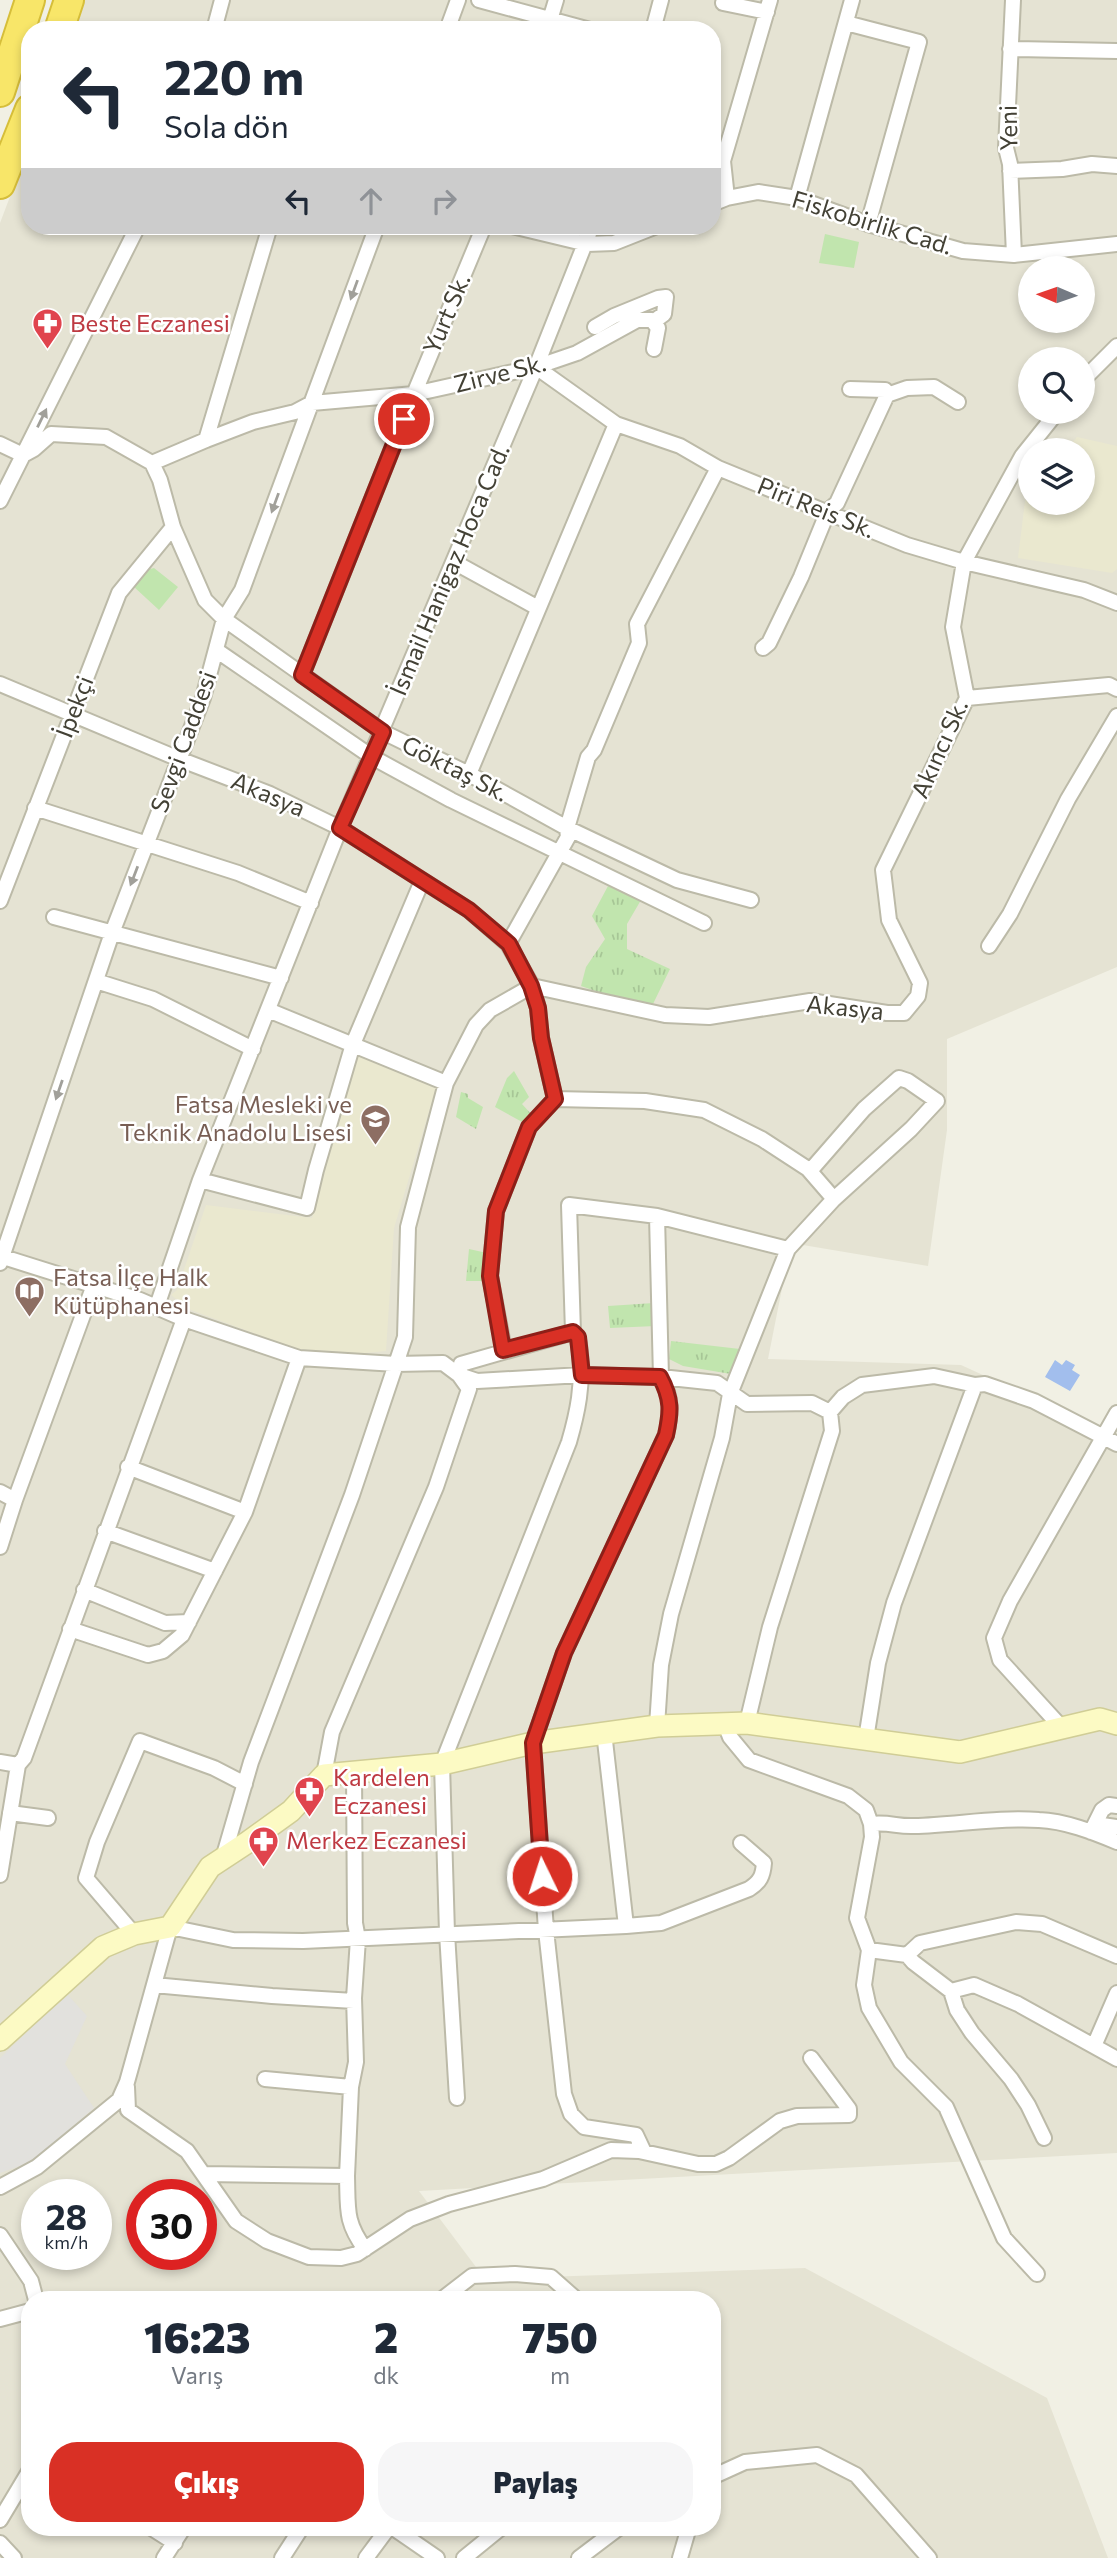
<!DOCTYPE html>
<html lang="tr">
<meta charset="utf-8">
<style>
:root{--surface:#fff;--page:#f6f6f7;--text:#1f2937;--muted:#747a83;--accent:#d93025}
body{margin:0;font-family:Commissioner,sans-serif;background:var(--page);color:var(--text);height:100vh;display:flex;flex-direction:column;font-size:26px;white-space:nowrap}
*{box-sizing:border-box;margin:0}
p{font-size:23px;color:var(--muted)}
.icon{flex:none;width:38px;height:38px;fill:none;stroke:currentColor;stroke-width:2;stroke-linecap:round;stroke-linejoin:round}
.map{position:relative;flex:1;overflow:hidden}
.sheet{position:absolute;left:21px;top:2291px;width:700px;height:245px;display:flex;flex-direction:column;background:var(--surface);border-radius:28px;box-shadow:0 4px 10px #0003}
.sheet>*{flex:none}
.guide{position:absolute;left:21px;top:21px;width:700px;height:214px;border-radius:28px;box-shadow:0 4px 10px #0003;background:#fff;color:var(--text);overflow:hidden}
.needle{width:46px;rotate:272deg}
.tools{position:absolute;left:1018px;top:256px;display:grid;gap:14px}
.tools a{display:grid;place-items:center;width:77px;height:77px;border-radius:50%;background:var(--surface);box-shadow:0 4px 10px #0003;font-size:35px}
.speed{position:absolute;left:21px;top:2179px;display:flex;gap:14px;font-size:35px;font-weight:700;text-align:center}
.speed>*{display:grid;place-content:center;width:91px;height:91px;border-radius:50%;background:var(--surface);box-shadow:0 4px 10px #0003;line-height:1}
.speed small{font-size:18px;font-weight:400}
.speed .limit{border:10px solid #d22;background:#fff;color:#111}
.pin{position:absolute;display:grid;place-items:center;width:60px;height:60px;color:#fff;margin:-30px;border:4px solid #fff;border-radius:50%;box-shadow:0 2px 7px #0007}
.me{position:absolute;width:77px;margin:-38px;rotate:356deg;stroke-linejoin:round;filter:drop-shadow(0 0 5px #0008)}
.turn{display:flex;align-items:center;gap:24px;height:147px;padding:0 28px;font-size:32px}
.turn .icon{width:91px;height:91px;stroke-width:2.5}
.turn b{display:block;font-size:49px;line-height:60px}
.lanes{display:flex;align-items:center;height:66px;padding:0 28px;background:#0003;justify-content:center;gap:35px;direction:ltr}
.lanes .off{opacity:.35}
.eta{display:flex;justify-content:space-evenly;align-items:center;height:119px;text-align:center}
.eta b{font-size:42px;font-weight:800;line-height:49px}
.button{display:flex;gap:14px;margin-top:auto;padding:14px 28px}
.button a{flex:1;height:80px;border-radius:28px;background:var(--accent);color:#fff;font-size:28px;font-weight:800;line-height:80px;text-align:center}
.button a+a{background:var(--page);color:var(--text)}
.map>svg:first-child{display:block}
</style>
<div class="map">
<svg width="1117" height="2558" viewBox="0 0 1117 2558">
<defs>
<pattern id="grass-tufts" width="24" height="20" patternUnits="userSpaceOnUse" patternTransform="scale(1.75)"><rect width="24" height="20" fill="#c1e5ae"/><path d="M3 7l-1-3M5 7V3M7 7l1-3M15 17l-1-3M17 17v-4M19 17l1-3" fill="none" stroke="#a7c696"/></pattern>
</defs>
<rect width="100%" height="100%" fill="#f1f0e4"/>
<path fill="#e5e3d3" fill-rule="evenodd" d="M 84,0 L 1117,0 L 1117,967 L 947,1039 L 947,1130 L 928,1266 L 791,1243 L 768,1359 L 961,1365 L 1117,1436 L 1117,2153 L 419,2191 L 485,2279 L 805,2268 L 1047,2398 L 1108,2558 L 0,2558 L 0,223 L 30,144 L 30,226 L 712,226 L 712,30 L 72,30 ZM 1031,268 L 1083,268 L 1083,320 L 1031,320 ZM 1031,359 L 1083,359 L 1083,411 L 1031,411 ZM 1031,450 L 1083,450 L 1083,502 L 1031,502 ZM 37,2194 L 96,2194 L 96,2254 L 37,2254 ZM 142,2194 L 201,2194 L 201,2254 L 142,2254 ZM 30,2300 L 712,2300 L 712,2527 L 30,2527 Z"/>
<path fill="#eae8cf" d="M 1077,437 L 1117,446 L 1117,569 L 1112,573 L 1018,558 L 1025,501 L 1031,493 L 1031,502 L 1083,502 L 1083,450 L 1066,450 Z
M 357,1052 L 436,1088 L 394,1228 L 386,1351 L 355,1354 L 297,1349 L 191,1310 L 171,1295 L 177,1290 L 206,1205 L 312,1218 Z"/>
<path fill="url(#grass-tufts)" d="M 608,886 L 641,900 L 627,924 L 627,949 L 670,969 L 653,1004 L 612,997 L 581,986 L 586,967 L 605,939 L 592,916 Z
M 514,1071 L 529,1097 L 522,1104 L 532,1115 L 524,1123 L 495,1107 L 507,1078 Z
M 461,1092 L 468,1094 L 468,1098 L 483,1107 L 476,1129 L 456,1117 Z
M 469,1249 L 487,1253 L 486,1281 L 466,1281 Z
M 654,1303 L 656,1326 L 610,1328 L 608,1306 Z
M 671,1341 L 740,1349 L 731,1374 L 683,1366 L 669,1359 Z"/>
<path fill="#c1e5ae" d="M 825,234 L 859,242 L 854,268 L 819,263 Z
M 154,568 L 178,587 L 159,610 L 133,586 L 146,570 Z"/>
<path fill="#e2e1dd" d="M 67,1994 L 87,2016 L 65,2064 L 94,2108 L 31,2162 L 0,2173 L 0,2058 Z"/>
<path fill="#a2beed" d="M 1055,1360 L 1062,1365 L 1066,1360 L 1075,1365 L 1072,1370 L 1080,1375 L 1070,1391 L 1045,1377 Z"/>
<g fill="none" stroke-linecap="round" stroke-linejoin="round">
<defs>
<path id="street" d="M 479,0 L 590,30
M 1013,0 L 1006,148 L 1010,164 L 1014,255
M 723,3 L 767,12
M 846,23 L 919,42 L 868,224
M 214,30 L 222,0
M 447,30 L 458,0
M 547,30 L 556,0
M 653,30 L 661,0
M 1010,49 L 1117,51
M 1010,171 L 1062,169 L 1092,164 L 1117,166
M 727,198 L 723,161 L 770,0
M 797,198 L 852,0
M 712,204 L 727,198 L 758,192 L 797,198 L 868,224 L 963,251 L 1014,255 L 1117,244
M 512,226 L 587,244 L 614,243 L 657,226
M 595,327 L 614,316 L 658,298 L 666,297 L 664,314 L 653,322
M 536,367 L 616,424 L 680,446 L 718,468 L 907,545 L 964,562 L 1084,590 L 1117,603
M 1083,380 L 1117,346
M 887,395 L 907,388 L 934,387 L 958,402
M 206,440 L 270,226
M 0,444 L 23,455 L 34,449 L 51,434 L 106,437 L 152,463 L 160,480 L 173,527 L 205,600 L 224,619 L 383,732 L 469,774 L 567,828 L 677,880 L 751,900
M 152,463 L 206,440 L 253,422 L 295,412 L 312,403 L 414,394 L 536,367 L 577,353 L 637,320 L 652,320 L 658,328 L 654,349
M 0,501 L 138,226
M 454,562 L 538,608
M 763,648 L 769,643 L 801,577 L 828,511 L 837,503 L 887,395 L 885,390 L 850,389
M 216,650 L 372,757 L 451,800 L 704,923
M 302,675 L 414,394 L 484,226
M 0,684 L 179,759 L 270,794 L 340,828 L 469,910 L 508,944 L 532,986 L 665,1015 L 709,1017 L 810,1001 L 887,1013 L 904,1013 L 918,996 L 920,983 L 889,920 L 883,870 L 967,698 L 953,627 L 964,562 L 1022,456 L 1058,411
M 967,698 L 1109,685 L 1117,689
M 469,774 L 616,424
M 35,808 L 238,873 L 311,903
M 0,901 L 119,593 L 173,527
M 54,917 L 281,978
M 508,944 L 568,837 L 567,828 L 588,757 L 594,750 L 639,643 L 637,624 L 718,468
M 989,946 L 1010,914 L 1068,799 L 1117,716
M 96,981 L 153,999 L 253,1049
M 268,1010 L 446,1083
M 555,1099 L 541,1038 L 538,1008 L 532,986 L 490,1010 L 476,1025 L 446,1083 L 408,1227 L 405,1337 L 396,1364 L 443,1363 L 459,1375 L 477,1381 L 582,1375 L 661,1377 L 717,1383 L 747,1404 L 812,1403 L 830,1412
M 200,1180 L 307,1208 L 316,1170 L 353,1044 L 422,881
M 0,1256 L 140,1300 L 184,1319 L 299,1358 L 396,1364 L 352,1495 L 251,1762 L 224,1855
M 0,1263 L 112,933 L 203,698 L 224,619 L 242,590 L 377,226
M 157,1306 L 200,1180 L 340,828 L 536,367 L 592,226
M 504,1350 L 490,1276 L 496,1211 L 529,1127 L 555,1099 L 645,1101 L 704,1110 L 762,1139 L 808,1169 L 834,1199
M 128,1467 L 245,1512
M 0,1492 L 15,1500
M 105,1531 L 215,1571
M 0,1547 L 15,1500 L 94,1285
M 84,1590 L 165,1623 L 189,1622
M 70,1629 L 148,1655 L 163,1651 L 182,1635 L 245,1512 L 299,1358
M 747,1723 L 770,1627 L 832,1431 L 830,1412 L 843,1397 L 862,1385 L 934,1376 L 975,1385 L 985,1384 L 1034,1401 L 1117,1444
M 725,1724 L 730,1737 L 749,1760 L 848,1796 L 866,1810 L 871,1824
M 657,1726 L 661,1665 L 671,1614 L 722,1438 L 730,1394 L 788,1249 L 834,1199 L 911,1129 L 937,1101 L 908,1081 L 899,1078 L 864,1109 L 810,1171
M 1062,1728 L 1000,1660 L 994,1638 L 1010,1601 L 1117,1413
M 604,1732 L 626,1926
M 866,1739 L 878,1663 L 894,1603 L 975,1385
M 0,1762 L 18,1765
M 324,1775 L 332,1732 L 436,1487 L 469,1389 L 459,1375 L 461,1364 L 573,1332
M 10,1813 L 48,1818
M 1095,1824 L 1117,1827
M 1091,1832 L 1102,1810 L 1109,1805 L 1117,1806
M 0,1875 L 18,1765 L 24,1758 L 184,1319
M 134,1934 L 86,1878 L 97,1842 L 140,1741 L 214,1768 L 245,1784
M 869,1950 L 907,1955 L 920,1943 L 1016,1922 L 1042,1924 L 1117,1956
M 907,1955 L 913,1962 L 951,1991 L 957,2010 L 972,2033 L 1011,2079 L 1028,2105 L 1044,2138
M 154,1985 L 272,1996 L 354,2001
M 951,1991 L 974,1985 L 1018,2004 L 1117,2059
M 1094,2046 L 1117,1993
M 265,2079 L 351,2087
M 127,2087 L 128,2110 L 187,2151 L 236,2221 L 267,2241 L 309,2257 L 341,2258 L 357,2254 L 410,2219 L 449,2204 L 543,2179 L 611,2150 L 639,2151 L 698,2164 L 716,2164 L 729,2158 L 780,2121 L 797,2116 L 849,2115 L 849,2109 L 811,2058
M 457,2098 L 447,1933 L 442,1764 L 569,1442 C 578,1411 583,1385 580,1353 C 579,1345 579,1338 573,1332 L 569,1205 L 657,1216 L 788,1249
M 644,2152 L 636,2135 L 584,2127 L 571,2114 L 564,2094 L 546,1930 L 533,1743 L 564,1653 L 666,1435 C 671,1412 672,1399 661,1377 L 657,1216
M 204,2174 L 347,2176 L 351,2087 L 356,2062 L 354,1998 L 358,1939 L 355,1923 L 354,1772
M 347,2176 C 348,2209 345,2222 365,2249
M 0,2187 L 37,2167 L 119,2100 L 127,2082 L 170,1927 L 233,1940 L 303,1941 L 626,1926 L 661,1923 L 749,1889 C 760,1882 763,1876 764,1863 L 741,1843
M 0,2235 L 31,2281 L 36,2300
M 1037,2274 L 1004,2238 L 946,2107 L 901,2062 L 869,2008 L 864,1985 L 869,1950 L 857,1918 L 872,1837 L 871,1824 C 890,1822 898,1827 914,1826 C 956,1825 997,1817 1039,1820 C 1065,1821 1093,1832 1117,1842
M 441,2300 L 472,2276 L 515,2274 L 551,2277 L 577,2300
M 0,2319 L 30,2311
M 712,2477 L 745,2462 L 817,2455 L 856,2475 L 929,2558
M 0,2520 L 30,2470
M 150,2527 L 175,2543
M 392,2527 L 437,2558
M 0,2543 L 14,2558
M 164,2558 L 184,2527
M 282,2558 L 302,2527
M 366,2558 L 389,2527
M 464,2558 L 502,2527
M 579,2558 L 620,2527
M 680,2558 L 689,2527"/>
<path id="secondary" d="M 0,2040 L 103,1947 L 134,1934 L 170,1927 L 210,1867 L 248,1842 L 291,1811 L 324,1775 L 442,1764 L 533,1743 L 657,1726 L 747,1723 L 960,1752 L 1100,1719 L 1117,1724"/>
<path id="highway" d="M 59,30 L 69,0
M 0,92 L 30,0
M 0,184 L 30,109"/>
</defs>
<use href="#street" stroke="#bcbaa8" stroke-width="18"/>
<use href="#secondary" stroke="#d0cd96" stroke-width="24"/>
<use href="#highway" stroke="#d6be3a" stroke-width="32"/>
<use href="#street" stroke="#fff" stroke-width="14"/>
<use href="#secondary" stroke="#fcfac4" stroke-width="21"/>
<use href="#highway" stroke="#f8e669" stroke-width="28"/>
</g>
<defs><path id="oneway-solid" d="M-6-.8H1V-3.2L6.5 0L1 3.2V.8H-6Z" transform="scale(1.75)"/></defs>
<g fill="#a1a09a">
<use href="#oneway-solid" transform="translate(354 290) rotate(110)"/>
<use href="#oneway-solid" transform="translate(42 418) rotate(-64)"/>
<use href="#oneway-solid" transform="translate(275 503) rotate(110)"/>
<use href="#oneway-solid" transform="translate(134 876) rotate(111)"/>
<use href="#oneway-solid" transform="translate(59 1090) rotate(109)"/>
</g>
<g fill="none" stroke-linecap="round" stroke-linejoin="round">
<defs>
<path id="route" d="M 404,419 L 302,675 L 383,732 L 340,828 L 469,910 L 509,944 L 531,986 L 538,1008 L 541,1038 L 555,1099 L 529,1127 L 496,1211 L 490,1276 L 503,1350 L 573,1332 L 578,1337 L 582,1375 L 660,1377 C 672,1399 671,1412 666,1435 L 564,1653 L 533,1743 L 542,1876"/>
</defs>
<use href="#route" stroke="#8d1f18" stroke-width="18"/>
<use href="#route" stroke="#d93025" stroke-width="12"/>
</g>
<defs>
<symbol id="pharmacy-pin" viewBox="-11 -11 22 30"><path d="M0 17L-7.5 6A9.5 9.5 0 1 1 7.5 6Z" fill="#e0444e" stroke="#fff"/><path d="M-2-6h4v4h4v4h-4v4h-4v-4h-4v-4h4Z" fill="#fff"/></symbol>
<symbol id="school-pin" viewBox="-11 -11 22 30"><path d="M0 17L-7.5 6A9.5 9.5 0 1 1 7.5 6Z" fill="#8d6e63" stroke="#fff"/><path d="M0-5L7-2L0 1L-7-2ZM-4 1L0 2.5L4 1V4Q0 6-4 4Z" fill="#fff"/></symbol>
<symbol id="library-pin" viewBox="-11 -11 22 30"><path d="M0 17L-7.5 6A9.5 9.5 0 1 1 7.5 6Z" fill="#8d6e63" stroke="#fff"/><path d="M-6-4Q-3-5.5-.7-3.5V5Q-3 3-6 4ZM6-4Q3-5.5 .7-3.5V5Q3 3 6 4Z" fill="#fff"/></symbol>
</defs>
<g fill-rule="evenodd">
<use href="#pharmacy-pin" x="30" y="306" width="35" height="47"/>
<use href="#school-pin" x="358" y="1102" width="35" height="47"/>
<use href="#library-pin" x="12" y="1274" width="35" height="47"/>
<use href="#pharmacy-pin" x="292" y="1774" width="35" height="47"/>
<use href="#pharmacy-pin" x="246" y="1824" width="35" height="47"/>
</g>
<g text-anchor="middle" stroke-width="5" stroke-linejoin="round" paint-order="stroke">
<g font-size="24" fill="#434135" stroke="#fff">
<text transform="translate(1009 128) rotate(-91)" y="8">Yeni</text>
<text transform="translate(872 223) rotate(17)" y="8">Fiskobirlik Cad.</text>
<text transform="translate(447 314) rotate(-67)" y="8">Yurt Sk.</text>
<text transform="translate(500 374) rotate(-14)" y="8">Zirve Sk.</text>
<text transform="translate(816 508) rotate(22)" y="8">Piri Reis Sk.</text>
<text transform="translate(450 570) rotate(-67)" y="8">İsmail Hanigaz Hoca Cad.</text>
<text transform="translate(75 707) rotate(-69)" y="8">İpekçi</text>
<text transform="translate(184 742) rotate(-70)" y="8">Sevgi Caddesi</text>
<text transform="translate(940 749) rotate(-66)" y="8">Akıncı Sk.</text>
<text transform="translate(455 769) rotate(27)" y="8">Göktaş Sk.</text>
<text transform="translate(268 795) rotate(23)" y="8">Akasya</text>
<text transform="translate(845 1008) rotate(6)" y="8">Akasya</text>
</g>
<g font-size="24" fill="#be3a42" stroke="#fff" text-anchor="start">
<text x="70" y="332">Beste Eczanesi</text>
<text x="333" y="1786">Kardelen<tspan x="333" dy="28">Eczanesi</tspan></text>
<text x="286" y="1849">Merkez Eczanesi</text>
</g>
<g font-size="24" fill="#785e54" stroke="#fff" text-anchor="end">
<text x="352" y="1113">Fatsa Mesleki ve<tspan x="352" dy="28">Teknik Anadolu Lisesi</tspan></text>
<text x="53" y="1286" text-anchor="start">Fatsa İlçe Halk<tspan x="53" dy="28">Kütüphanesi</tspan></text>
</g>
</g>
</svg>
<div class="tools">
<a><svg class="needle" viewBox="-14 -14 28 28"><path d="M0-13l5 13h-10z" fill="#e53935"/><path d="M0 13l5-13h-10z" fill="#747a83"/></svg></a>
<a><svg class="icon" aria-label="search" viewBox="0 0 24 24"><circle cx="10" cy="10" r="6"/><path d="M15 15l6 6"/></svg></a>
<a><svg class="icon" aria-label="layers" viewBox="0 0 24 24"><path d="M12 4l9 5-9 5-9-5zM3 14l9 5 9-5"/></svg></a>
</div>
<div class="speed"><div>28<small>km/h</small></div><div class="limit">30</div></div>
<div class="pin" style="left:404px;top:419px;background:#d93025"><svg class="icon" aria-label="arrive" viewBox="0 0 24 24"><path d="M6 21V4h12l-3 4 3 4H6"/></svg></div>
<svg class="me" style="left:542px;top:1876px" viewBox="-20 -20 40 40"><circle r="17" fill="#d93025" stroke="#fff" stroke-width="3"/><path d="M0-11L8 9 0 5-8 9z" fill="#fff"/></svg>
<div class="guide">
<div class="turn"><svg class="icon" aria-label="left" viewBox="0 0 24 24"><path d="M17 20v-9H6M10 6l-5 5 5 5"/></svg><div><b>220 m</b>Sola dön</div></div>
<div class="lanes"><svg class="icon" aria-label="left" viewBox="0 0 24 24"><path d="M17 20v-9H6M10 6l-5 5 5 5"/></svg><svg class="icon off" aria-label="ahead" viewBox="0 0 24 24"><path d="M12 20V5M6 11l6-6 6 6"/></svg><svg class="icon off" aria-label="right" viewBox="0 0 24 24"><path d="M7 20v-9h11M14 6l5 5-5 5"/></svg></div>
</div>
<section class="sheet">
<div class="eta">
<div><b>16:23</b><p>Varış</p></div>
<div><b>2</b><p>dk</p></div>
<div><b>750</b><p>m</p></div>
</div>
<div class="button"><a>Çıkış</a><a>Paylaş</a></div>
</section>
</div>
